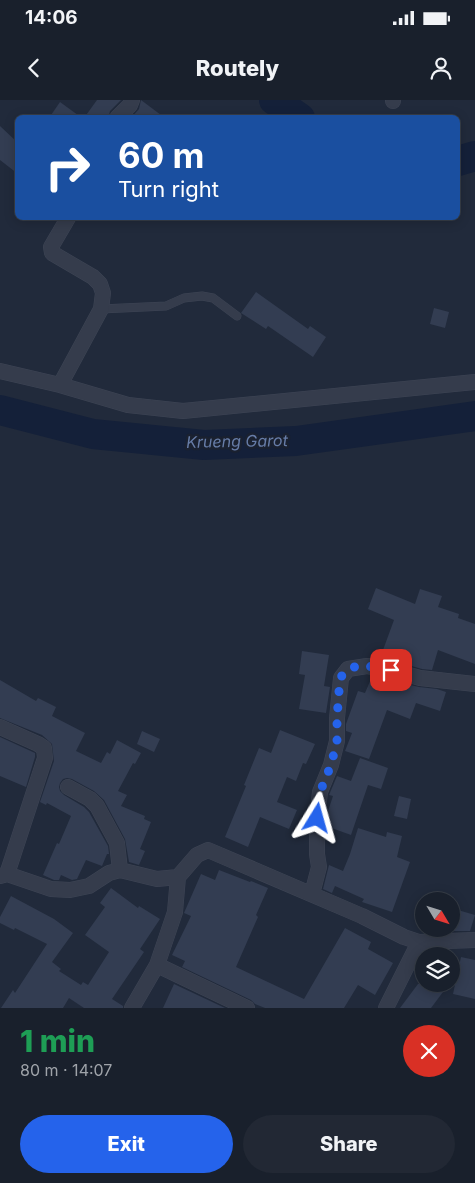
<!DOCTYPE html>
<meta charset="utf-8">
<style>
:root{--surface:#19202c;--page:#222834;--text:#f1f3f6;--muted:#9fa3a9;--line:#373e48;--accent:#2563eb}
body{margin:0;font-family:Inter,sans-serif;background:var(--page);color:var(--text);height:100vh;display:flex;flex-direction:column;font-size:19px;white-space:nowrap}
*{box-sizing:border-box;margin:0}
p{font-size:16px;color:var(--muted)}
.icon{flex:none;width:28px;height:28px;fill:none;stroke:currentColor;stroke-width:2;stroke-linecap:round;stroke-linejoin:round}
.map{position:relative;height:908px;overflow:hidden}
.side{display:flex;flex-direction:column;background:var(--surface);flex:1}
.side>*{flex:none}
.hud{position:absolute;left:15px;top:15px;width:445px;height:105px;border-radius:8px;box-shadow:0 2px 12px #0003,0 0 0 1px var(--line);background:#1a4fa0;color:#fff;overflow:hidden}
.needle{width:32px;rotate:128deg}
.buttons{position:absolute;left:415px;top:792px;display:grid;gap:10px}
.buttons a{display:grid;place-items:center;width:45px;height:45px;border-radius:50%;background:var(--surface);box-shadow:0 2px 12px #0003,0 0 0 1px var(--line);font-size:25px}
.pin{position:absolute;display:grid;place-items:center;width:42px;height:42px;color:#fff;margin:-21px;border-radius:10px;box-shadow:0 2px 8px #0006}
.me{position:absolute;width:55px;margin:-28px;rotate:8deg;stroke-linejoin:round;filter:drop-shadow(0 0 4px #0008)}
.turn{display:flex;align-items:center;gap:18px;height:105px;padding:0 20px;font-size:22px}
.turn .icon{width:65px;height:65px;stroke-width:2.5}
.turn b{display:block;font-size:35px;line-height:42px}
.round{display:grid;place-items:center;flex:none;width:52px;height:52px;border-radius:26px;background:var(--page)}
.overview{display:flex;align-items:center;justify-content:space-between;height:85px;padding:0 20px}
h1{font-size:30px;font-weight:800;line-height:38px;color:#1e9e55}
.button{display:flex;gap:10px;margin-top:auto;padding:10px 20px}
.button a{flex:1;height:58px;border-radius:30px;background:var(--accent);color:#fff;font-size:20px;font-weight:800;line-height:58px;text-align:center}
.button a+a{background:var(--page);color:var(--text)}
.status{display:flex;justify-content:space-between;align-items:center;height:35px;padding:0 25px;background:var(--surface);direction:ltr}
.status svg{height:14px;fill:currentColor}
header{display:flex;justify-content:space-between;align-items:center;height:65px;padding:0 20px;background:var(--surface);font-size:22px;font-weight:800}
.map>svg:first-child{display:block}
</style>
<div class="status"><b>14:06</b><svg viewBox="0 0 49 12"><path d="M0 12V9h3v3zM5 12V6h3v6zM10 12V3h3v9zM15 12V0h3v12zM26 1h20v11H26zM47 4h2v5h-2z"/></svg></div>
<header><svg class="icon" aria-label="back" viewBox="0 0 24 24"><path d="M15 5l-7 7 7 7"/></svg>Routely<svg class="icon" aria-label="person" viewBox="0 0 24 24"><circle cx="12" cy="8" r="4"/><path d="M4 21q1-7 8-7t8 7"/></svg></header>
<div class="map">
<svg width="475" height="908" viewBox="0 0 475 908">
<rect width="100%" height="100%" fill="#212a3b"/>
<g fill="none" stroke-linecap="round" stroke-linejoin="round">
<path stroke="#142039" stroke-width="30" d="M 274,0 L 300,18
M 458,61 L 475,56
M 0,310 L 93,334 L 204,345 L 296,341 L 475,316"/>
</g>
<path fill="#333d52" d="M 97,0 L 121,0 L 110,11 L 108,18 L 84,18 Z
M 141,0 L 165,18 L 131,18 L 139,9 Z
M 60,2 L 82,18 L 49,18 Z
M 0,26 L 18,43 L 18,74 L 0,60 Z
M 256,192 L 308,229 L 310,226 L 326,237 L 313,257 L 268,226 L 266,229 L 241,213 Z
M 434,208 L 449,212 L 445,228 L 430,224 Z
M 376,488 L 415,504 L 420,489 L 442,496 L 438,507 L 459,514 L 458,518 L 475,524 L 475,564 L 438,550 L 432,570 L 422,569 L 408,565 L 410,559 L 383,550 L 394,520 L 368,509 Z
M 302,551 L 329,555 L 324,586 L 330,587 L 326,613 L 299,609 L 305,575 L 299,574 Z
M 371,579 L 399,589 L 402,583 L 419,587 L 437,589 L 446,592 L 440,611 L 416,603 L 410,619 L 387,610 L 369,659 L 345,651 L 352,633 L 346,631 L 346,624 L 358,591 L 365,593 Z
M 0,580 L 36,601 L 38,598 L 56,607 L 52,616 L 85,633 L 76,651 L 101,663 L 107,652 L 110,654 L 117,640 L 141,653 L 135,664 L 133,663 L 118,691 L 127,695 L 121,706 L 145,716 L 144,719 L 151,722 L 140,749 L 145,751 L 139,765 L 129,762 L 125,739 L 104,700 L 94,691 L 72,679 L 67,678 L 63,679 L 60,683 L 59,687 L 60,691 L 64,695 L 84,707 L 89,712 L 108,746 L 109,754 L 107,754 L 102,766 L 86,760 L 77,779 L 72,780 L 61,775 L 59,780 L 54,780 L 43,775 L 57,743 L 59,744 L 71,716 L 47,703 L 46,705 L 40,702 L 54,661 L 52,644 L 42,635 L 0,618 Z
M 280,630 L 315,644 L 306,664 L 303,663 L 296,681 L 287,677 L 277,702 L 297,710 L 289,729 L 260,717 L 248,747 L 225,737 L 246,686 L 244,685 L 259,648 L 271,653 Z
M 142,631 L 160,639 L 154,652 L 137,644 Z
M 0,637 L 35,653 L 35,657 L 26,687 L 0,676 Z
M 360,658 L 388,668 L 381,689 L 368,685 L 351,735 L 326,726 L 327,714 L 333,696 L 329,695 L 337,676 L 351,681 Z
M 399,696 L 411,699 L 407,719 L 394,716 Z
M 358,728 L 386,737 L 387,732 L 402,736 L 397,757 L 410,762 L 392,812 L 362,802 L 364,799 L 335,786 L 332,793 L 323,789 L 329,765 L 343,771 L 350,754 Z
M 219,770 L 250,782 L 251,781 L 268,788 L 256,815 L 258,817 L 236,867 L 304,899 L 345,828 L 371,842 L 368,849 L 393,863 L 375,895 L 358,885 L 344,908 L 265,908 L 255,904 L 251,900 L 182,867 L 185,861 L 172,855 L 191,816 L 184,813 L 201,774 L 215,780 Z
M 111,788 L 138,808 L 139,806 L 160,819 L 140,849 L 144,852 L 112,899 L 123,906 L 123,908 L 84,908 L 69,898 L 63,908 L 1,908 L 13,890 L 15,893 L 47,844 L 15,828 L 14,830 L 0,823 L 0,817 L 11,796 L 54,819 L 73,833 L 52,862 L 61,869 L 59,871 L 81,885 L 83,882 L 88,885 L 109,852 L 85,835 L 105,807 L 100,803 Z
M 451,808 L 475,815 L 470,831 L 451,831 Z
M 461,857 L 475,860 L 475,899 L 453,894 Z
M 174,884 L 225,908 L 163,908 Z
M 418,884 L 449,884 L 431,908 L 400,908 Z"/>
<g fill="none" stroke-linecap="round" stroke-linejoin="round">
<defs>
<path id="lane" d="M 101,209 L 166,206 L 184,198 L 202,196 L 213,198 L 237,216"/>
<path id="street" d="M 393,1 L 393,0
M 117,18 L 130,5 L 132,0
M 0,271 L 60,285 L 128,305 L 183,311 L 475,282
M 60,285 L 101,209 L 103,193 L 100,184 L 93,177 L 52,153 L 51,147 L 68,118
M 0,627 L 38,644 L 44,648 L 45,658 L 7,774
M 68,687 L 90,699 L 97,706 L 117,743 L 120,770
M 0,776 L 7,774 L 51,789 L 70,790 L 89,786 L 109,773 L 120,770 L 157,779 L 178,777 L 197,755 L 208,750 L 362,816 L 404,837 L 419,842 L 475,840
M 312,794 L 319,767 L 317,754 L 317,718 L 320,692 L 331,665 L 337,641 L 337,618 L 341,578 L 348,569 L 367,566 L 391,570 L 420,578 L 475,584
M 157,865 L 247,908
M 132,908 L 157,865 L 175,812 L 178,777
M 386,908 L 419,842"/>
</defs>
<use href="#lane" stroke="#3e4555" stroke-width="9"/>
<use href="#street" stroke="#3e4555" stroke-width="16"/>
<use href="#lane" stroke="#353c4c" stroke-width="8"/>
<use href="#street" stroke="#353c4c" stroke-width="15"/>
</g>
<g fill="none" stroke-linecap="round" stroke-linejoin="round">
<path stroke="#2563eb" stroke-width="9" stroke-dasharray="0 16.2" d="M 317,718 L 320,692 L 331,665 L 337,641 L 337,618 L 340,578 L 348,569 L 354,567 L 367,566 L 391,570"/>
</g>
<g text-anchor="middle" stroke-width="5" stroke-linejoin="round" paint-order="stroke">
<g font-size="16" font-style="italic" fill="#677da8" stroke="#1a2130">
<text transform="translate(237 341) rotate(-1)" y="6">Krueng Garot</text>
</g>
</g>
</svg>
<div class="buttons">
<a><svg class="needle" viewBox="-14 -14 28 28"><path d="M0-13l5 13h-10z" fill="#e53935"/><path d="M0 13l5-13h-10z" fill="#9fa3a9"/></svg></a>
<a><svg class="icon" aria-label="layers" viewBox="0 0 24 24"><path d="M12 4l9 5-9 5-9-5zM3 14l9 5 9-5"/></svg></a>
</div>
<div class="pin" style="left:391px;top:570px;background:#d93025"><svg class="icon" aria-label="arrive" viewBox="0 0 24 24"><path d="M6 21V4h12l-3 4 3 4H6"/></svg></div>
<svg class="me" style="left:317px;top:718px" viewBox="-20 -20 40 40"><path d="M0-17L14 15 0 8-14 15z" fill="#2563eb" stroke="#fff" stroke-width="4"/></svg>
<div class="hud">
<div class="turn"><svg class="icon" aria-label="right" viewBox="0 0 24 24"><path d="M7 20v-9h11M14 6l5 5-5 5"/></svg><div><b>60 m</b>Turn right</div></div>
</div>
</div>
<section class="side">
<div class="overview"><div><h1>1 min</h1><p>80 m · 14:07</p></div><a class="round" style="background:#d93025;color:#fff"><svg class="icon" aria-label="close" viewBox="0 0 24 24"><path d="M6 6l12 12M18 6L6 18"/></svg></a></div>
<div class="button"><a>Exit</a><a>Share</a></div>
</section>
